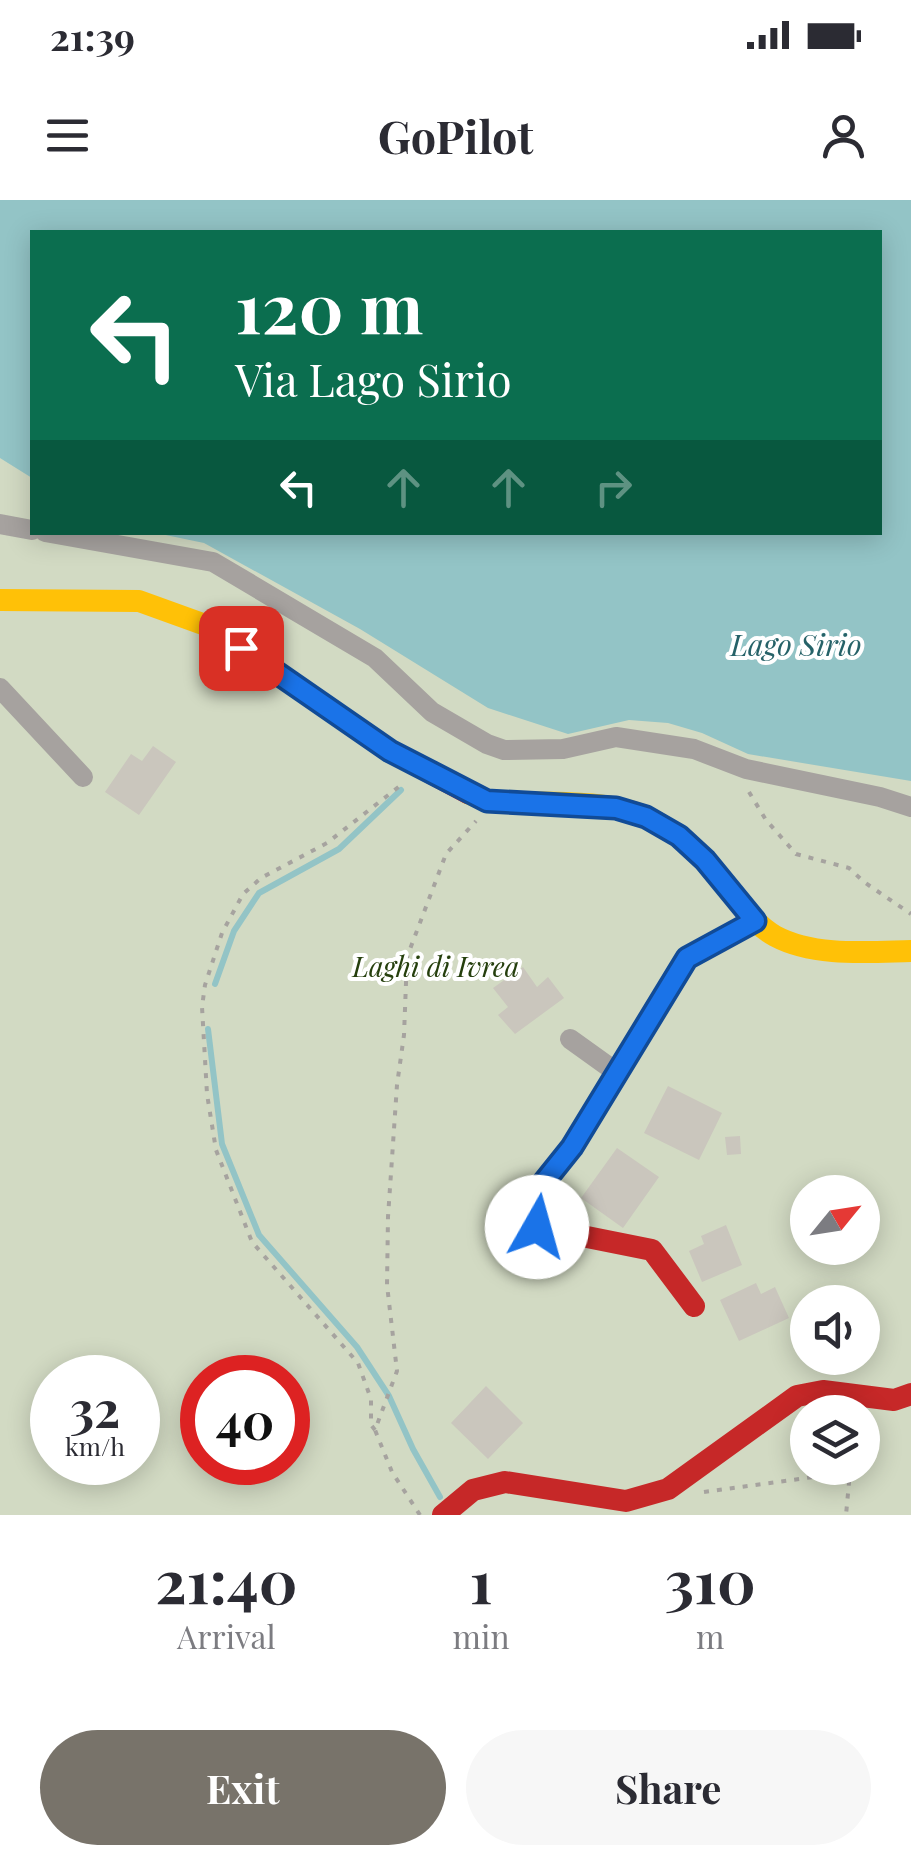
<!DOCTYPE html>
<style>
:root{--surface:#fff;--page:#f7f7f7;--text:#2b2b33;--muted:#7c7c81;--accent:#78736a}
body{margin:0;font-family:"Playfair Display",serif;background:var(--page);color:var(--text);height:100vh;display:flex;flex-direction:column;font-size:38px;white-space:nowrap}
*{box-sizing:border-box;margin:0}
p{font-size:32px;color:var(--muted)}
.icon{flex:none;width:55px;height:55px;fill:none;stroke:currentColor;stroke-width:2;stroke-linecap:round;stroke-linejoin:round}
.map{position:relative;height:1315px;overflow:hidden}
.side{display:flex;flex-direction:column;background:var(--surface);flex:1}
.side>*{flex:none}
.hud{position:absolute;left:30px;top:30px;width:852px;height:305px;border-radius:0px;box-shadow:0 5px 25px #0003;background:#0b6e4f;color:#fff;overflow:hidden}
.needle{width:65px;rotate:60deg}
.controls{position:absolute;left:790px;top:975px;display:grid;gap:20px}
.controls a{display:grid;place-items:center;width:90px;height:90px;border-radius:50%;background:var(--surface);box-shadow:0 5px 25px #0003;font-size:50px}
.speed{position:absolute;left:30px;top:1155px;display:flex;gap:20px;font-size:50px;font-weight:700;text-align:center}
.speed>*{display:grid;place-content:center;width:130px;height:130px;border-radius:50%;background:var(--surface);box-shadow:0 5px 25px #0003;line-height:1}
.speed small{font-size:25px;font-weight:400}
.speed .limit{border:15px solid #d22;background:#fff;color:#111}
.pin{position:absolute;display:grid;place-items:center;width:85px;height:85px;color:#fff;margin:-42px;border-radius:20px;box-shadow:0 5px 15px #0006}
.me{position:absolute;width:110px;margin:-55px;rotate:7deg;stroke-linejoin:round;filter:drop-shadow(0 0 8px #0008)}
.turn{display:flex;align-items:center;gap:35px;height:210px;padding:0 40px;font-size:45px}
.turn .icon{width:130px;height:130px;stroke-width:2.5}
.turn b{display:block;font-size:70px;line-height:85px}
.lanes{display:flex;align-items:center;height:95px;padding:0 40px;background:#0003;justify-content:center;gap:50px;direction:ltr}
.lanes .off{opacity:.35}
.eta{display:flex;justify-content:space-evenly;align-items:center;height:170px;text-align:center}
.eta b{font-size:60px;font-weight:700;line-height:70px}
.button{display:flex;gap:20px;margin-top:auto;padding:20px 40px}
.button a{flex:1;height:115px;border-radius:60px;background:var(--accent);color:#fff;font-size:40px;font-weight:700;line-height:115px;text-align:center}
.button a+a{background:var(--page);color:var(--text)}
.status{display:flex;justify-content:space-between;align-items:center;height:70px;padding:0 50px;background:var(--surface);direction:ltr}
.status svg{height:28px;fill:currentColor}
header{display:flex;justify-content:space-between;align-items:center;height:130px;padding:0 40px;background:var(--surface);font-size:45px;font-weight:700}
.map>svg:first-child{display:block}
</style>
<div class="status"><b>21:39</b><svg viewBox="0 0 49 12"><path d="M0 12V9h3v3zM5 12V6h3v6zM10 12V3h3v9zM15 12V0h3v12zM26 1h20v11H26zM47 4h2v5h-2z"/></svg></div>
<header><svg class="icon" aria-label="menu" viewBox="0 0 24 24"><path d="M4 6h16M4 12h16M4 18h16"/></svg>GoPilot<svg class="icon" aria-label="person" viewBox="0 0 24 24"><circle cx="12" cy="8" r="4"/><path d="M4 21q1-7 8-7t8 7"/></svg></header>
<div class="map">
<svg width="911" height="1315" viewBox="0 0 911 1315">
<rect width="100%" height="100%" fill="#e6e0d5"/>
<path fill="#d2dac3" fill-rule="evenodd" d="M 0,0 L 911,0 L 911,1315 L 0,1315 ZM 32,32 L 880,32 L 880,332 L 32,332 ZM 808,992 L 862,992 L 862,1048 L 808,1048 ZM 808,1102 L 862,1102 L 862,1158 L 808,1158 ZM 52,1178 L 138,1178 L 138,1262 L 52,1262 ZM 202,1178 L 288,1178 L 288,1262 L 202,1262 ZM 808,1212 L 862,1212 L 862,1268 L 808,1268 Z"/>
<path fill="#93c4c6" d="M 0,0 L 911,0 L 911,581 L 748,554 L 702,533 L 668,523 L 629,520 L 568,534 L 488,508 L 360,429 L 204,343 L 156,333 L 880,332 L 880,32 L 32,32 L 32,278 L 0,258 Z"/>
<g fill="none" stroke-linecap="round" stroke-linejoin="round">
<path stroke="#93c4c6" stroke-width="6" d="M 215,784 L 234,731 L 259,693 L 339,649 L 401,590
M 208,829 L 222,944 L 259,1035 L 357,1147 L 389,1196 L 413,1249 L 440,1297"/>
</g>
<path fill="#cac6bd" d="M 153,546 L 176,562 L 139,615 L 105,592 L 131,554 L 142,561 Z
M 523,767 L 537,787 L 548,777 L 564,798 L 515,834 L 498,815 L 508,807 L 493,788 Z
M 668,886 L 722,913 L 699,960 L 644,933 Z
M 740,936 L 741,954 L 727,955 L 725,937 Z
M 617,948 L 659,977 L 623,1028 L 581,998 Z
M 726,1025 L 742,1065 L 702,1082 L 689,1051 L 704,1044 L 701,1036 Z
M 756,1083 L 761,1094 L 775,1087 L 789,1118 L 739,1141 L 720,1100 Z
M 486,1186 L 523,1223 L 488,1259 L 451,1223 Z"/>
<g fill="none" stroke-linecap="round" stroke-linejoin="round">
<path stroke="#a6a39f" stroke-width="4" stroke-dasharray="5 8" stroke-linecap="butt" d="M 749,592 L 766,620 L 796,654 L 849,668 L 864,682 L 911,714
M 375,1230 L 371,1225 L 371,1199 L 358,1163 L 252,1042 L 216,950 L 207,894 L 202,807 L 205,785 L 222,733 L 243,694 L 261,678 L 327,643 L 401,585
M 704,1292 L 850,1272 L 846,1315
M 420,1315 L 392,1272 L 375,1230 L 397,1171 L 387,1085 L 388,1017 L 397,885 L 404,835 L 407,757 L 446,654 L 476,621"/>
<path stroke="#a6a29f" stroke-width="20" d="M 0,324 L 32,330
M 45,332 L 213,362 L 375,458 L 432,512 L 487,544 L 504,550 L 563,549 L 616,537 L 694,549 L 746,569 L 880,597 L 911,607
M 0,488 L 83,577
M 570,839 L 616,872"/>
<path stroke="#ffc107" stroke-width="22" d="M 0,400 L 139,401 L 211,427 L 390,551
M 468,593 L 487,601 C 534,604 604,598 647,617 C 683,634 707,663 732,693 C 745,709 757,726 775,736 C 814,757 868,752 911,751"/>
<path stroke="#c62828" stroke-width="22" d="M 694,1106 L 652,1050 L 537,1027 L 529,1017 L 529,1002 L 572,947 L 687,758 L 755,721
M 443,1315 L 473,1290 L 505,1282 L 626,1301 L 668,1289 L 797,1196 L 823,1191 L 894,1200 L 911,1194"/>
<path stroke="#c62828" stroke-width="22" d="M 390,551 L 468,593"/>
</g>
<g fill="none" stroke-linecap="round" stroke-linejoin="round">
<defs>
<path id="route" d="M 241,448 L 390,551 L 487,601 L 616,608 L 646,617 L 679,636 L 705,660 L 755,721 L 687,758 L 572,947 L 528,1002 L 528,1017 L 537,1027"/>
</defs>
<use href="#route" stroke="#114b97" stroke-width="25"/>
<use href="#route" stroke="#1a73e8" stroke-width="18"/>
</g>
<g text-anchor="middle" stroke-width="8" stroke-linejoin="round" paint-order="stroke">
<g font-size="28" font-style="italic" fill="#253f0d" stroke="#fff">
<text x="436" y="777">Laghi di Ivrea</text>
</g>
<g font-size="30" font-style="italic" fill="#266268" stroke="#fff">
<text x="796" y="456">Lago Sirio</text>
</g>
</g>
</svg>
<div class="controls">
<a><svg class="needle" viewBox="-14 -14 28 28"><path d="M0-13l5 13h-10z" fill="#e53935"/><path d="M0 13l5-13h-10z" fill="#7c7c81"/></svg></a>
<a><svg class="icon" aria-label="sound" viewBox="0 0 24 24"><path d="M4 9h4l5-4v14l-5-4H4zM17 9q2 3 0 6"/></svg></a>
<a><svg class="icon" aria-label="layers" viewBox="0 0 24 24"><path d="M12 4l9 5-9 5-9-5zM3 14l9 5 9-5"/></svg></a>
</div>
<div class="speed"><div>32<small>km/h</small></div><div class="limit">40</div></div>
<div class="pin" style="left:241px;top:448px;background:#d93025"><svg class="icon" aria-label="arrive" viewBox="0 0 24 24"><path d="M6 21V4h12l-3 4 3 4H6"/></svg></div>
<svg class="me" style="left:537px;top:1027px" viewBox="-20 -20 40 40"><circle r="19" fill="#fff"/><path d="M0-13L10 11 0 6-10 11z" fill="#1a73e8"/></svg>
<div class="hud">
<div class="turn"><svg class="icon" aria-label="left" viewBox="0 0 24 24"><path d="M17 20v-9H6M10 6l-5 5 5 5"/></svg><div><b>120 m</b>Via Lago Sirio</div></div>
<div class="lanes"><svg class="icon" aria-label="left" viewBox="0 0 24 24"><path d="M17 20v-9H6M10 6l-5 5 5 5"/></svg><svg class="icon off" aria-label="ahead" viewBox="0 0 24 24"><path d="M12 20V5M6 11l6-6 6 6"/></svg><svg class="icon off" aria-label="ahead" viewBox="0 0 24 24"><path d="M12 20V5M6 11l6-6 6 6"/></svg><svg class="icon off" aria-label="right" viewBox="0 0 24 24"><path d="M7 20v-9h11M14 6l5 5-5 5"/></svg></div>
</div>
</div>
<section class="side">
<div class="eta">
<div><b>21:40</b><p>Arrival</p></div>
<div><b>1</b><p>min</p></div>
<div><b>310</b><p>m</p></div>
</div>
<div class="button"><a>Exit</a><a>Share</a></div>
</section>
